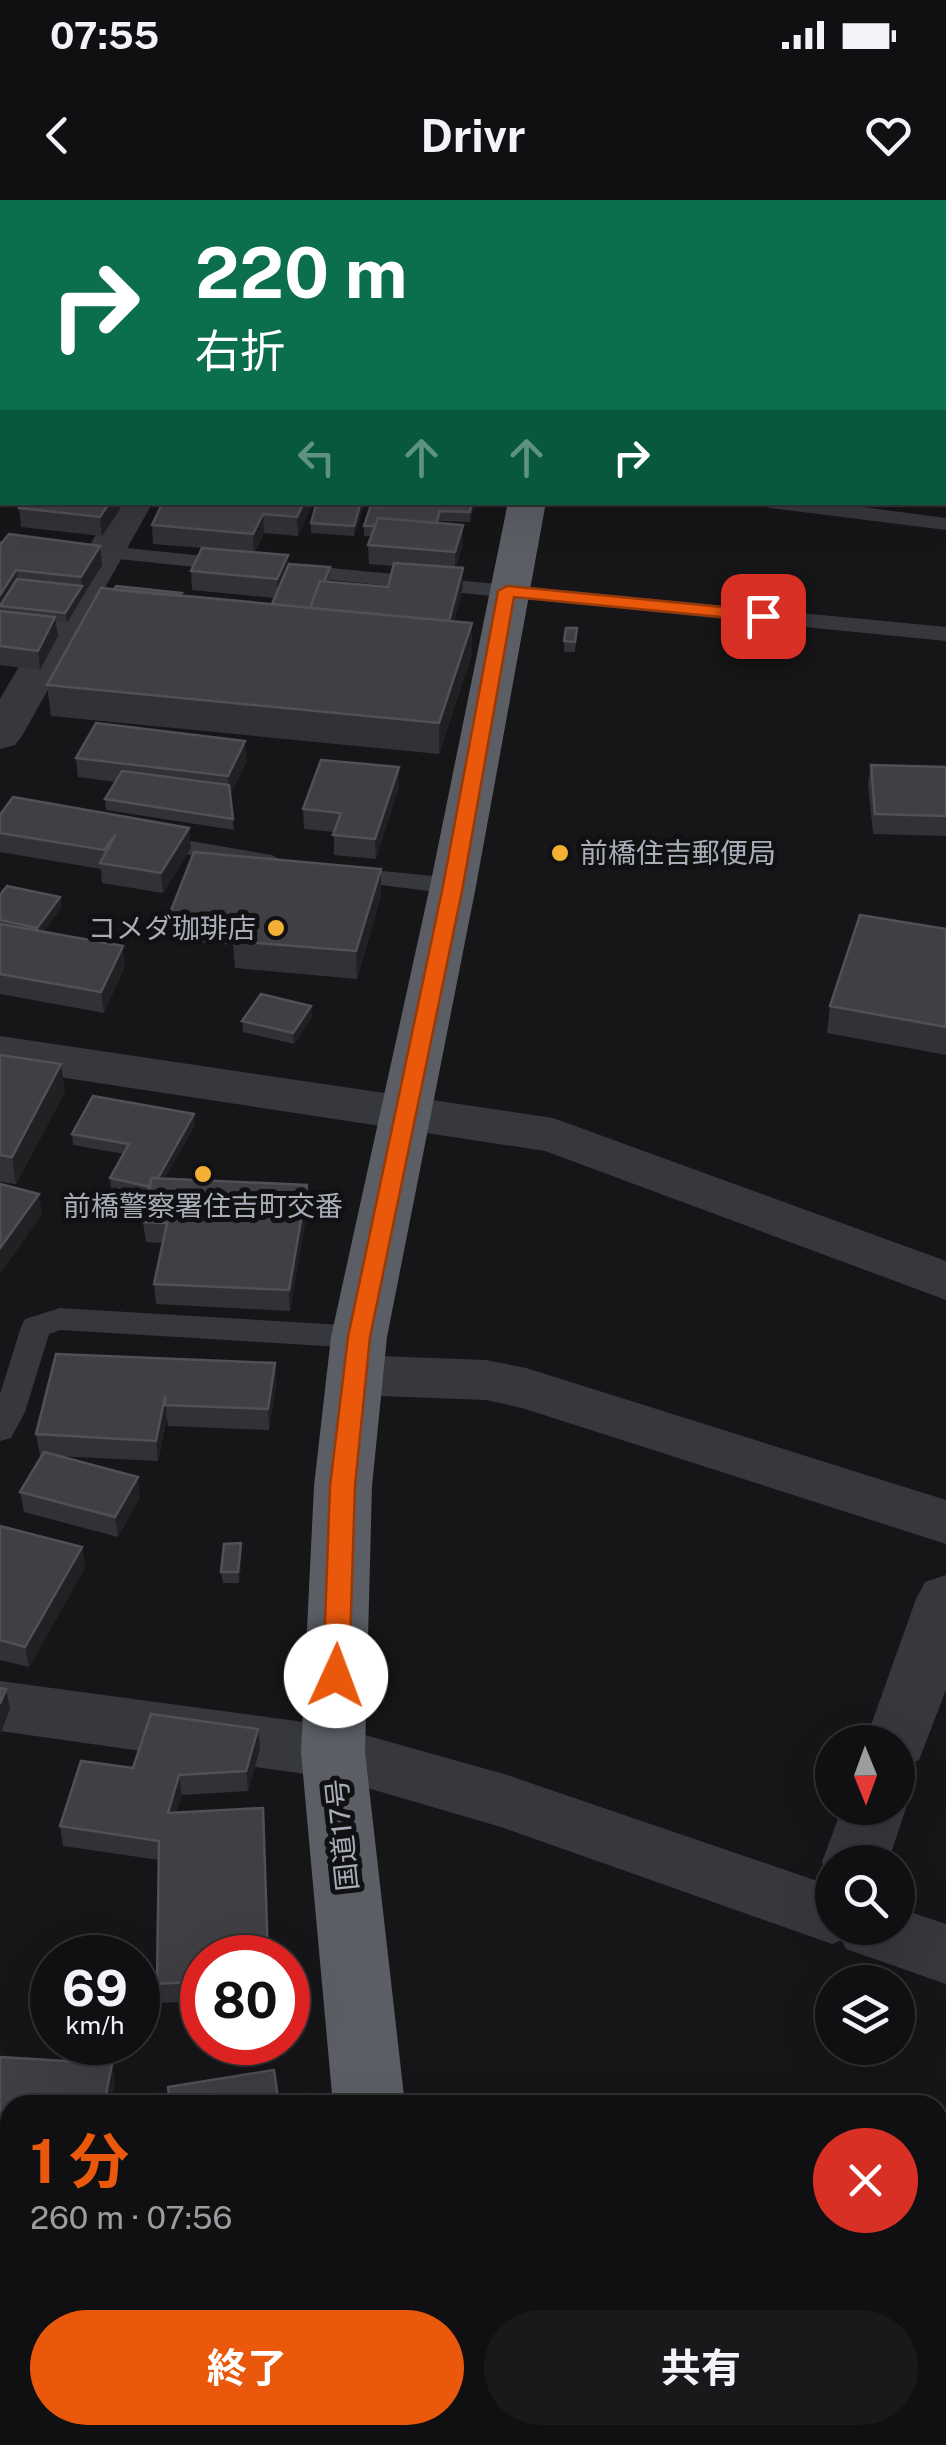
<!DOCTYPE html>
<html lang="ja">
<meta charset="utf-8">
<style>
:root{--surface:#101012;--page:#19191b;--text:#f1f3f6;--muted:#9c9d9f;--line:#303032;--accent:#ea580c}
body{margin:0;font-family:"Public Sans","Noto Sans JP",sans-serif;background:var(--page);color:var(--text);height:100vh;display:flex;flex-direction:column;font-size:38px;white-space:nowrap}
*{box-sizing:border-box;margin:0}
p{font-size:32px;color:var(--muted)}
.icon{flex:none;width:55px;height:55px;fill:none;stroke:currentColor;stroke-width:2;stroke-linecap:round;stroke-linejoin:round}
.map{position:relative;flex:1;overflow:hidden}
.details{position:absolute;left:0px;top:1895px;width:948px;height:350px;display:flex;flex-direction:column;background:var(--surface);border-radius:30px 30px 0 0;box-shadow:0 10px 40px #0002,0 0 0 2px var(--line)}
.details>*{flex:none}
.hud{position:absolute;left:0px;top:0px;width:948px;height:305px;box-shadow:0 10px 40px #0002,0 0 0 2px var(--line);background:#0b6e4f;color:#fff;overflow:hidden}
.needle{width:65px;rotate:179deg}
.controls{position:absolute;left:815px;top:1525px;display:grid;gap:20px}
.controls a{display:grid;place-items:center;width:100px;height:100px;border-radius:50%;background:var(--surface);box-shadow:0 10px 40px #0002,0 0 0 2px var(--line);font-size:50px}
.speed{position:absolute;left:30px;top:1735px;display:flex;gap:20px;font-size:50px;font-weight:700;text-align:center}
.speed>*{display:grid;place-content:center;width:130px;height:130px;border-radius:50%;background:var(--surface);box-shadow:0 10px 40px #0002,0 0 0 2px var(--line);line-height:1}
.speed small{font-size:25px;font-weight:400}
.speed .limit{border:15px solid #d22;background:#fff;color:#111}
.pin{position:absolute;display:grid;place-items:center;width:85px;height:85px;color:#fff;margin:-42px;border-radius:20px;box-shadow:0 5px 15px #0006}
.me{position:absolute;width:110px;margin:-55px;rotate:2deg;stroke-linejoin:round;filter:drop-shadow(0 0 8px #0008)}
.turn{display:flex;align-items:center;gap:35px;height:210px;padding:0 30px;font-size:45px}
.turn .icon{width:130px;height:130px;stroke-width:2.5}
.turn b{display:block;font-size:70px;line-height:85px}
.lanes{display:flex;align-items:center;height:95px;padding:0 30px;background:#0003;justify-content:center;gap:50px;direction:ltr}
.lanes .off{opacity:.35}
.round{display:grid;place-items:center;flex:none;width:105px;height:105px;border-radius:52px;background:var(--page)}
.overview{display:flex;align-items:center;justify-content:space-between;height:170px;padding:0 30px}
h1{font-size:60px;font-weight:700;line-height:75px;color:var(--accent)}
.action{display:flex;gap:20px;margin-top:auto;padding:20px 30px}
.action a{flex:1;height:115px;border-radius:60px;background:var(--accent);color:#fff;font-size:40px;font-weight:700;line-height:115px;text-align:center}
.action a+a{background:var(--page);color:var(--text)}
.status{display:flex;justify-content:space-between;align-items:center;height:70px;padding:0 50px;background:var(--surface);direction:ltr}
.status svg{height:28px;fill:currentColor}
header{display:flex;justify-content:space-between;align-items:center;height:130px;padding:0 30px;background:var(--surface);font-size:45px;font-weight:700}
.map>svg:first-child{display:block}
</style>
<div class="status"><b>07:55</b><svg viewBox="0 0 49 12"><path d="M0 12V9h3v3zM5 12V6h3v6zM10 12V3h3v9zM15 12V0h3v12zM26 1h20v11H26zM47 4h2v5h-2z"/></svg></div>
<header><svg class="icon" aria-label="back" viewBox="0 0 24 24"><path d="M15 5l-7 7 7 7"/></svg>Drivr<svg class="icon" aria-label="heart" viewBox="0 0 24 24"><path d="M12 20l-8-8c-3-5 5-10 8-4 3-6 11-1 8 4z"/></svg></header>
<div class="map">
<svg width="946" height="2245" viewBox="0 0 946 2245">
<rect width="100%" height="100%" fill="#161618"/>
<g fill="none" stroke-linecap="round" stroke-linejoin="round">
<path fill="#2c353c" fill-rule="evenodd" d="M 0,2147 L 10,2150 L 10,2174 L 0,2171 Z
M 280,2235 L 336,2235 L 342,2245 L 286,2245 Z"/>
<path fill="#2c353c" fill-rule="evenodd" d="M 617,0 L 890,0 L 891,2 L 619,2 Z
M 917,0 L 946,0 L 946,21 L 945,2 L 915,2 Z"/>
<path fill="#37383d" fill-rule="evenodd" d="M 760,302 L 824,302 L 946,318 L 946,330 L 770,308 Z
M 107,346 L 233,359 L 244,365 L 233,371 L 99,357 L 96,352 L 99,347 Z
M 289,364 L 946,427 L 946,441 L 281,375 L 278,370 Z
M 150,634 L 272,655 L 284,662 L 272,669 L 141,646 L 138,641 L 141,636 Z
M 342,667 L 453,678 L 466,686 L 453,694 L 333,679 L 330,674 Z
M 60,1108 L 359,1126 L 370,1129 L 374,1137 L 370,1145 L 359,1148 L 61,1130 L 49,1134 L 25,1212 L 11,1238 L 0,1241 L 0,1194 L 21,1127 L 25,1119 Z
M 0,2190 L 10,2192 L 10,2234 L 0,2232 Z
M 115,2235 L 210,2235 L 214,2245 L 119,2245 Z"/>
<path fill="#37383d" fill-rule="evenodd" d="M 945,14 L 946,14 L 946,34 L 945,34 Z
M 0,158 L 2,159 L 2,181 L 0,180 Z
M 115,302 L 153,302 L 22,536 L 15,545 L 0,549 L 0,499 Z
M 354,1155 L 486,1160 L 526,1168 L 946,1300 L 946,1344 L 522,1208 L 486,1200 L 354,1195 L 334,1189 L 326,1175 L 334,1161 Z
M 946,1375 L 946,1490 L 919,1560 L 898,1568 L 898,1542 L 865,1542 L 916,1399 L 925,1382 Z
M 0,1481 L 333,1526 L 504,1574 L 832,1686 L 832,1728 L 898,1728 L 898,1708 L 946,1724 L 946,1784 L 846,1749 L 842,1740 L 832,1744 L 501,1627 L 333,1578 L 0,1531 Z
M 898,1590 L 906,1608 L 888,1662 L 832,1662 L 832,1682 L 822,1662 L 842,1608 L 898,1608 Z"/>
<path fill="#37383d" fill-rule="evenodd" d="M 0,21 L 2,21 L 2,41 L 0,41 Z
M 945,187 L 946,187 L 946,209 L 945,209 Z
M 0,836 L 553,918 L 946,1061 L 946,1100 L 545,951 L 0,868 Z"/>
<path fill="#5b5e65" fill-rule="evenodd" d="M 588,0 L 620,0 L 620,2 L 588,2 Z
M 508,302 L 546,302 L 476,686 L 387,1137 L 372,1286 L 365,1552 L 405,1905 L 333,1905 L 301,1552 L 314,1286 L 331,1137 L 430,686 Z
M 364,2235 L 442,2235 L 443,2245 L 365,2245 Z"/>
</g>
<path fill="#323236" d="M 23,302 L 119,302 L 120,309 L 102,336 L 21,327 L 19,308 Z
M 313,302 L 298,336 L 264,333 L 255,352 L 289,364 L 330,367 L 330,378 L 329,382 L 388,387 L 393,366 L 369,364 L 368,345 L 371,336 L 364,336 L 364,326 L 382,307 L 475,302 L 470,322 L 440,321 L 439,323 L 463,344 L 456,367 L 463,387 L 454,421 L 472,454 L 439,554 L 51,516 L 47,485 L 182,393 L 182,396 L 272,404 L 275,398 L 192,390 L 191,371 L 202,348 L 153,344 L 152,325 Z
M 317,302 L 365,302 L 354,336 L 311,333 L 311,323 Z
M 0,341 L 102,365 L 67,423 L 56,422 L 58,436 L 40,470 L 0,465 Z
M 577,428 L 575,452 L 564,452 L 564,441 Z
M 76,558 L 247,561 L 230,595 L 234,630 L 106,610 L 105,599 L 116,582 L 78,577 Z
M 871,565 L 946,567 L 946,636 L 873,634 L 868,584 Z
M 399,567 L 399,587 L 376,659 L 334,655 L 334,632 L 304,629 L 303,609 Z
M 0,615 L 191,648 L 163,693 L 102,683 L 101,669 L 0,652 Z
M 0,695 L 60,697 L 61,708 L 43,732 L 125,766 L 104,813 L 0,794 Z
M 381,696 L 357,779 L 235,768 L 233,745 L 173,740 L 170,713 Z
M 946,729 L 946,855 L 827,833 L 830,806 Z
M 312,817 L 294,844 L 243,832 L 242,821 Z
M 0,855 L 65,892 L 16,984 L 0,982 Z
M 194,914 L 195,925 L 165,978 L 307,985 L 308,1005 L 290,1111 L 156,1104 L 154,1084 L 162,1043 L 146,1042 L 143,1022 L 148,997 L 111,989 L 110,978 L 124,954 L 73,945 L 72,934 Z
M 275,1163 L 276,1184 L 269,1230 L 168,1226 L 167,1219 L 158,1261 L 56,1256 L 140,1297 L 118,1337 L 24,1312 L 20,1292 L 43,1255 L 40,1255 L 36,1234 Z
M 0,1326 L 82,1347 L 85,1368 L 29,1467 L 0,1460 Z
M 241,1343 L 242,1354 L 239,1383 L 223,1383 L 221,1372 Z
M 258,1529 L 260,1549 L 248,1591 L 182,1595 L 176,1613 L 263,1608 L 265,1628 L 202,1758 L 202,1801 L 160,1803 L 157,1784 L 159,1660 L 63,1646 L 60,1626 L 133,1568 Z
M 0,1857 L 112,1864 L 115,1883 L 10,1905 L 10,1962 L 0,1961 Z
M 0,1978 L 10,1981 L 10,2116 L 0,2114 Z"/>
<path fill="#212124" d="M 110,302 L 119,302 L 120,309 L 102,336 L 100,317 Z
M 304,302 L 313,302 L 298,336 L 297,317 Z
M 361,302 L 365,302 L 354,336 L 354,326 Z
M 472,302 L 475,302 L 470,322 L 470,312 Z
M 263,314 L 264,333 L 254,353 L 253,334 Z
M 463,325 L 463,344 L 455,371 L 455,352 Z
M 100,346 L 102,365 L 83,396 L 81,377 Z
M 288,355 L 289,374 L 278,398 L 277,379 Z
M 463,368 L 463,387 L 446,450 L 446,431 Z
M 16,370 L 19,389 L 0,406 L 2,416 L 0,405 L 0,395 Z
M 82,386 L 83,396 L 67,423 L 65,413 Z
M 55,417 L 58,436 L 40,470 L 38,451 Z
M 472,423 L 472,454 L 439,554 L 439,523 Z
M 245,541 L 247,561 L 229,596 L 228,576 Z
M 399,567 L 399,587 L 376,659 L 375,639 Z
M 189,628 L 191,648 L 163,693 L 161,673 Z
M 381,669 L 381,696 L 357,779 L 356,751 Z
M 60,697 L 61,708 L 38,739 L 37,728 Z
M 123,746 L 125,766 L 104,813 L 101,792 Z
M 311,806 L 312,817 L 294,844 L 293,833 Z
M 61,864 L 65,892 L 16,984 L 12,957 Z
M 194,914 L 195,925 L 154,998 L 152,987 Z
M 307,985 L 308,1005 L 290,1111 L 289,1090 Z
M 39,994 L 42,1015 L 0,1074 L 0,1048 Z
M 275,1163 L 276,1184 L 269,1230 L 268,1209 Z
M 165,1196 L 167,1219 L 158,1261 L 156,1241 Z
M 138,1277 L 140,1297 L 118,1337 L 115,1317 Z
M 241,1343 L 242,1354 L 239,1383 L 238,1372 Z
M 82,1347 L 85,1368 L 29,1467 L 25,1447 Z
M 6,1489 L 10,1509 L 0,1535 L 0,1504 Z
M 258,1529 L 260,1549 L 248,1591 L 246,1571 Z
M 179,1575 L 182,1595 L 170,1633 L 168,1613 Z
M 263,1608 L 265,1628 L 269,1758 L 268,1758 Z
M 112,1864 L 115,1883 L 111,1905 L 104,1905 Z"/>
<path fill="#3f3f44" stroke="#4f5156" stroke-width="2.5" d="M 0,38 L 2,38 L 2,74 L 0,77 Z
M 0,100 L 2,100 L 2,127 L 0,126 Z
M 23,302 L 110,302 L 100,317 L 19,308 Z
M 163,302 L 304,302 L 297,317 L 263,314 L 253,334 L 152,325 Z
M 317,302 L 361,302 L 354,326 L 311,323 Z
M 384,302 L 472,302 L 470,312 L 440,311 L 436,323 L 378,318 L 375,326 L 364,326 L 371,305 L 382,307 Z
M 378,318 L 463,325 L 455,352 L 368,345 Z
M 9,334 L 100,346 L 81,377 L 16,370 L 0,395 L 0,345 Z
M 202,348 L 288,355 L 277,379 L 191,371 Z
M 394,363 L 463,368 L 449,421 L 310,408 L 320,381 L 388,387 Z
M 289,364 L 330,367 L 324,381 L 320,381 L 310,408 L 272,404 Z
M 17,379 L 82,386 L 65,413 L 0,406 Z
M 116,386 L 182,393 L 180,396 L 114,390 Z
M 101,388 L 472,423 L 439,523 L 47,485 Z
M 0,411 L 55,417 L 38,451 L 0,446 Z
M 566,428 L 577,428 L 575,442 L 564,441 Z
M 96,523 L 245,541 L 228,576 L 76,558 Z
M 321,560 L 399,567 L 375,639 L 333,635 L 341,613 L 303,609 Z
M 871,565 L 946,567 L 946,616 L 875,614 Z
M 122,571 L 229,585 L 233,619 L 105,599 Z
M 13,597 L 189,628 L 161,673 L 100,663 L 116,634 L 104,650 L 0,633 L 0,615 Z
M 194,652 L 381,669 L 356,751 L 233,741 L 241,719 L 170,713 Z
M 7,686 L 60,697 L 37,728 L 0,720 L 0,695 Z
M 860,715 L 946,729 L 946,827 L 830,806 Z
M 0,724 L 123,746 L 101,792 L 0,774 Z
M 261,794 L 311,806 L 293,833 L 242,821 Z
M 0,855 L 61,864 L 12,957 L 0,955 Z
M 93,896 L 194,914 L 158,978 L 151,978 L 150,987 L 110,978 L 129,944 L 72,934 Z
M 151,978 L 307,985 L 289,1090 L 154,1084 L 167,1023 L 143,1022 Z
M 0,984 L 39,994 L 0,1048 Z
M 56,1154 L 275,1163 L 268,1209 L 165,1205 L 165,1196 L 156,1241 L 36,1234 Z
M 44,1252 L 138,1277 L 115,1317 L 20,1292 Z
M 0,1326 L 82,1347 L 25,1447 L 0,1440 Z
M 241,1343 L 238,1372 L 221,1372 L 224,1344 Z
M 0,1488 L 6,1489 L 0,1504 Z
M 151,1514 L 258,1529 L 246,1571 L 179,1575 L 168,1613 L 263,1608 L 268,1758 L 202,1758 L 202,1781 L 157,1784 L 159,1641 L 60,1626 L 81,1561 L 133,1568 Z
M 0,1857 L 112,1864 L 104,1905 L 10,1905 L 10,1943 L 0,1943 Z
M 274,1870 L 279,1905 L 170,1905 L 168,1887 Z
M 0,1978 L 10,1981 L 10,2100 L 0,2097 Z
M 0,2217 L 10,2220 L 10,2235 L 56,2235 L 87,2245 L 0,2245 Z"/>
<path fill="#ea580c" stroke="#983908" stroke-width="2.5" d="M 507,386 L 763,411 L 771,416 L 763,421 L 514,397 L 463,686 L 370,1137 L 355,1286 L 349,1476 L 345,1483 L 336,1486 L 327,1483 L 323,1476 L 330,1286 L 348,1137 L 443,686 L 498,391 Z"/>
<g fill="#f2b134" stroke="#111113" stroke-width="4">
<circle cx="560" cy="653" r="10"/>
<circle cx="276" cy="728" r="10"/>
<circle cx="203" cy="974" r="10"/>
</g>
<g text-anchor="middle" stroke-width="10" stroke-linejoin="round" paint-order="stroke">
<g font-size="28" fill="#a8adb8" stroke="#111113" text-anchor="start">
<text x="580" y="663">前橋住吉郵便局</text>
<text x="256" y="738" text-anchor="end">コメダ珈琲店</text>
<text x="203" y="1016" text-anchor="middle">前橋警察署住吉町交番</text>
</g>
<g font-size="28" fill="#a8adb8" stroke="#111113">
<text transform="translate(342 1635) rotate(-96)" y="10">国道17号</text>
</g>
</g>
</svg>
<div class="controls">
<a><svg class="needle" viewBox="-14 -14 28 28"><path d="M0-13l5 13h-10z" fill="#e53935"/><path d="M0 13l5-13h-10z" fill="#9c9d9f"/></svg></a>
<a><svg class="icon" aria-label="search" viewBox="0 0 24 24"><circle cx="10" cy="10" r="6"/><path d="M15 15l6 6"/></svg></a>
<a><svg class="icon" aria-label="layers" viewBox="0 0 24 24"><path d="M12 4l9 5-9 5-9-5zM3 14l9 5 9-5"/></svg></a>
</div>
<div class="speed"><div>69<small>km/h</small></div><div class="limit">80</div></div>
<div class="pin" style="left:763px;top:416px;background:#d93025"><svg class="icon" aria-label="arrive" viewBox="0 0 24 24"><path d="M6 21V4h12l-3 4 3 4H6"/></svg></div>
<svg class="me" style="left:336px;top:1476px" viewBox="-20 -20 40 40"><circle r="19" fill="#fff"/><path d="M0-13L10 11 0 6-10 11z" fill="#ea580c"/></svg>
<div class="hud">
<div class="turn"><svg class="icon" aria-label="right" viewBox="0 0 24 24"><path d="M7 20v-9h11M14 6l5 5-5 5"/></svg><div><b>220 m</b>右折</div></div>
<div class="lanes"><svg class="icon off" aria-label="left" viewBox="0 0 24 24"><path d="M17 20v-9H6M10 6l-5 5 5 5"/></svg><svg class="icon off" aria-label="ahead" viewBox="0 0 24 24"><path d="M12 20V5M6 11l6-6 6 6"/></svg><svg class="icon off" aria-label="ahead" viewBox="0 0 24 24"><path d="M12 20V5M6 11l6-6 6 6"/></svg><svg class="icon" aria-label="right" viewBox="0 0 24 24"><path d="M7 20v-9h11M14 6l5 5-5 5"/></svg></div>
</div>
<section class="details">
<div class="overview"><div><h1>1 分</h1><p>260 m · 07:56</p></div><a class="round" style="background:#d93025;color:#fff"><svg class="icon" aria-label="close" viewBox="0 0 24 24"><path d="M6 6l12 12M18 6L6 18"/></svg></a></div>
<div class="action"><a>終了</a><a>共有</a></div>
</section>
</div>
